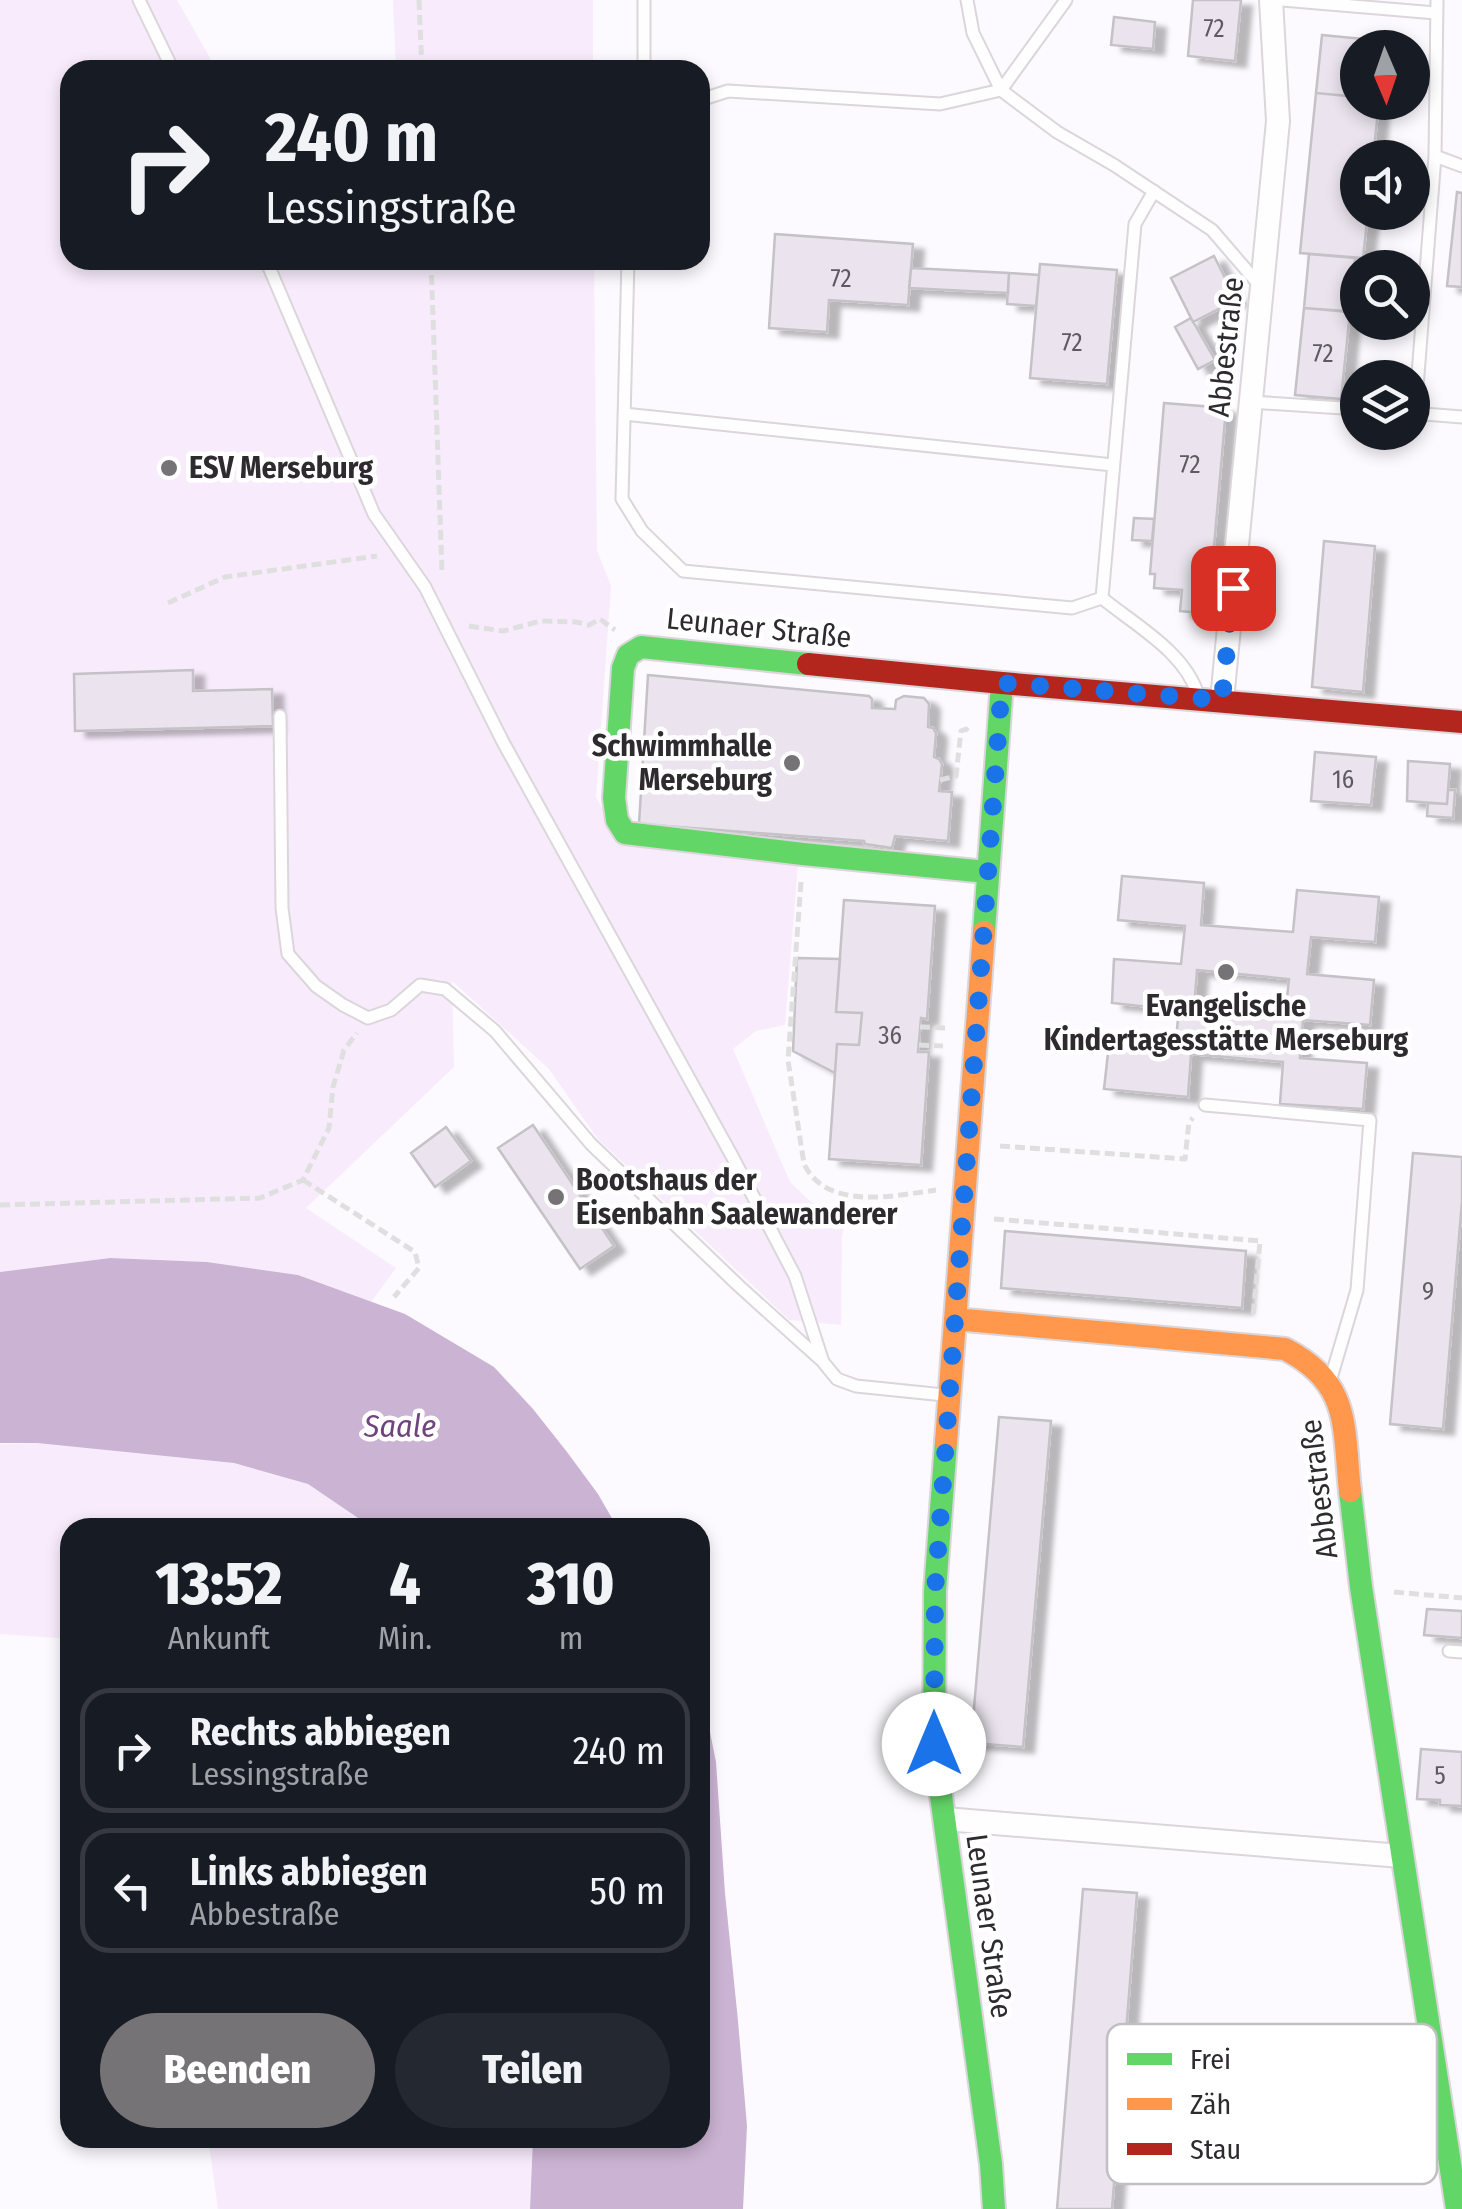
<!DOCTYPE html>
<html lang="de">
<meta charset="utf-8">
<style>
:root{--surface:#171b24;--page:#242831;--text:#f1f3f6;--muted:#9ea1a6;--line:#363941;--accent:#767377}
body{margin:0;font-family:"Fira Sans Condensed",sans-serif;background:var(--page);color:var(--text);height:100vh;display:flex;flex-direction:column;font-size:38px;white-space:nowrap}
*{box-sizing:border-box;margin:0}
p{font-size:32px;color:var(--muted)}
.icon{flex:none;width:55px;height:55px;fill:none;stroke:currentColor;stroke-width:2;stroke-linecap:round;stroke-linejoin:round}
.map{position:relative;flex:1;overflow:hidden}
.panel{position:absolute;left:60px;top:1518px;width:650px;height:630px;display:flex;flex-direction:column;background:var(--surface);border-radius:30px;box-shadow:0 5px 15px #0003}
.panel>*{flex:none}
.guide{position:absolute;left:60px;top:60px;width:650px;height:210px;border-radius:30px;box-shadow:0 5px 15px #0003;background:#171b24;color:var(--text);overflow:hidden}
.needle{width:65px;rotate:178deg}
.fabs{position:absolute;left:1340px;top:30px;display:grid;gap:20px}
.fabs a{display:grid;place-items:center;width:90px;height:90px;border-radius:50%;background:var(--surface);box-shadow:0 5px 15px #0003;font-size:50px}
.pin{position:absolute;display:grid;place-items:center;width:85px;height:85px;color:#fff;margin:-42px;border-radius:20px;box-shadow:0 5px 15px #0006}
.me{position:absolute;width:110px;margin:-55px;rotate:0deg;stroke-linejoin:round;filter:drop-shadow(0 0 8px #0008)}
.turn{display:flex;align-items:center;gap:35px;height:210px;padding:0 40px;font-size:45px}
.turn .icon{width:130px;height:130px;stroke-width:2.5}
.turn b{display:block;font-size:70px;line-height:85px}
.eta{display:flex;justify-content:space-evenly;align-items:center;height:170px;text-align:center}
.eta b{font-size:60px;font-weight:800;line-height:70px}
.action{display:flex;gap:20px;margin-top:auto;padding:20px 40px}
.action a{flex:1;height:115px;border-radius:60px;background:var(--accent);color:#fff;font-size:40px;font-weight:800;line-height:115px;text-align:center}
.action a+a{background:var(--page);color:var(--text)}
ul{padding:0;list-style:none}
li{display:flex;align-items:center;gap:30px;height:125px;margin:0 20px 15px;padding:0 20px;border:5px solid var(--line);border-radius:30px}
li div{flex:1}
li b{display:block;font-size:38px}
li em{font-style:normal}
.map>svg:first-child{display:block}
</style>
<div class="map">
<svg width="1462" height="2209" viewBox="0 0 1462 2209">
<defs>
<filter id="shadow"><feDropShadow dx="11" dy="6" stdDeviation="2.5" flood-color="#0004"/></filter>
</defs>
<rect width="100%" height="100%" fill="#fcfafe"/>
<path fill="#f8ecfc" d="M 0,0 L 177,0 L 217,70 L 70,70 L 70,260 L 594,260 L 597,550 L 611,586 L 596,797 L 619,839 L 798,865 L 785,1025 L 756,1031 L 733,1049 L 790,1182 L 812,1203 L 846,1213 L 842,1238 L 841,1325 L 789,1320 L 597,1138 L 549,1069 L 452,981 L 454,1067 L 306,1208 L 396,1268 L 371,1302 L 298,1275 L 207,1262 L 110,1258 L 0,1272 Z
M 393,0 L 593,0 L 593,70 L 396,70 Z
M 37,1443 L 234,1463 L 308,1484 L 361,1520 L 366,1527 L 70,1528 L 70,1639 L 0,1634 L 0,1444 Z
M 208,2138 L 533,2138 L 530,2209 L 218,2209 Z"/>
<path fill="#cbb3d3" d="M 110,1258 L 207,1262 L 298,1275 L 405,1314 L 494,1367 L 533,1409 L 567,1452 L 598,1494 L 617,1527 L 366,1527 L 361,1520 L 308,1484 L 234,1463 L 37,1443 L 0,1443 L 0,1272 Z
M 700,1682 L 716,1762 L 725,1893 L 738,2021 L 747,2126 L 743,2209 L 530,2209 L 533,2138 L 700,2138 Z"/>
<path fill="#ebe4ee" stroke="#c4c2c6" stroke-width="2.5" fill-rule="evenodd" filter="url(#shadow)" d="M 1193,0 L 1241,0 L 1235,61 L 1188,56 Z
M 1114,17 L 1155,22 L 1153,49 L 1111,45 Z
M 1322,35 L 1385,41 L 1384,48 L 1358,48 L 1358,97 L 1316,93 Z
M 1316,93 L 1358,97 L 1358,102 L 1379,102 L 1373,158 L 1358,158 L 1358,212 L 1368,212 L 1363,258 L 1300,253 Z
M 1457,192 L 1462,193 L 1462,287 L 1447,286 Z
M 775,234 L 913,244 L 908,305 L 829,300 L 827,332 L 769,328 Z
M 1309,254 L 1355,258 L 1354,266 L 1372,268 L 1358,268 L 1358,312 L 1304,308 Z
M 1214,256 L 1236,300 L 1193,322 L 1171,278 Z
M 1040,264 L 1117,270 L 1107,384 L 1030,378 Z
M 911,268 L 1009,273 L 1008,293 L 909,288 Z
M 1009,273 L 1039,275 L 1036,306 L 1007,304 Z
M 1304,308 L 1350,312 L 1341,399 L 1295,395 Z
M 1191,318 L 1215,360 L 1198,369 L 1175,327 Z
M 1164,403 L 1226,408 L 1211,581 L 1203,580 L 1201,613 L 1180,611 L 1182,590 L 1154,588 L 1155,574 L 1150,574 Z
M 1134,518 L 1154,519 L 1152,541 L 1132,540 Z
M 1324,541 L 1375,546 L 1363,692 L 1312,687 Z
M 193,670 L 193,691 L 272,689 L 273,726 L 75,731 L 74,674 Z
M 648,675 L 869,696 L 872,699 L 872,708 L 895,709 L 896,700 L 904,696 L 924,698 L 929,704 L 928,727 L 933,728 L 936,733 L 934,757 L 939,759 L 942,764 L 939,791 L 952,792 L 948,841 L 895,836 L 892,848 L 865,844 L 864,841 L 639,824 Z
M 1315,752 L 1376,757 L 1371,805 L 1311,801 Z
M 1408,761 L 1450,764 L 1447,804 L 1407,801 Z
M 1448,790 L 1455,790 L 1453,818 L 1427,816 L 1428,803 L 1447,804 Z
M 1122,876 L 1204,883 L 1201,925 L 1293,932 L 1297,890 L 1379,897 L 1375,942 L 1311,937 L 1307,974 L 1374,980 L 1370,1025 L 1303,1020 L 1300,1058 L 1367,1063 L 1363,1109 L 1280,1104 L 1283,1062 L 1191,1054 L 1188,1097 L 1104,1089 L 1109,1044 L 1175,1048 L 1179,1010 L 1112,1003 L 1114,959 L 1181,964 L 1185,926 L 1118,920 ZM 1197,970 L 1289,979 L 1285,1018 L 1194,1009 Z
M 844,900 L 935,906 L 927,1019 L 921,1018 L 918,1052 L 929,1052 L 921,1165 L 829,1159 L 837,1044 L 859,1045 L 862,1013 L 836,1012 Z
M 797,958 L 840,959 L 836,1012 L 862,1013 L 859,1045 L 837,1044 L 835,1073 L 793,1051 Z
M 533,1125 L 614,1246 L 580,1269 L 498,1148 Z
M 446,1127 L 471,1161 L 435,1187 L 411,1153 Z
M 1413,1153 L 1462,1157 L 1462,1201 L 1443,1429 L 1390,1424 Z
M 1005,1231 L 1246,1251 L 1242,1308 L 1001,1288 Z
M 999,1417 L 1051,1421 L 1023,1747 L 971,1743 Z
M 1427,1609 L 1462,1611 L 1462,1638 L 1424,1635 Z
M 1421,1749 L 1462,1752 L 1462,1806 L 1440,1805 L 1440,1800 L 1417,1799 Z
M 1083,1889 L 1137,1893 L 1112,2209 L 1057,2209 Z"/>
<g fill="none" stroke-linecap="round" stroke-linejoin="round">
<defs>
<path id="lane" d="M 139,0 L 173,70
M 644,0 L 644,62 L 648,70
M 967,0 L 973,33 L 1001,90 L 1057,132 L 1114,165 L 1212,230 L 1261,287
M 1282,0 L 1436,13
M 1437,0 L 1435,156 L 1462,166
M 700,100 L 728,91 L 940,104 L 1001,90 L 1066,0
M 266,260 L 374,514 L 425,587 L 503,742 L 732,1156 L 795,1276 L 823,1362 L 837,1379 L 856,1386 L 944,1395
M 628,260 L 622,499 L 642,531 L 683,571 L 1072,608 L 1102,598 C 1135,625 1185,652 1198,695
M 1251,402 L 1358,409
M 1412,413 L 1462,417
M 1415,413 L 1435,156
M 624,414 L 1113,465
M 1102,598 L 1135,224 L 1154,191
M 280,716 L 282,908 L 288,954 L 316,986 L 343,1005 L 368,1018 L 391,1010 L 420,985 L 445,989 L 495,1031 L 591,1144 L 739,1286 L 820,1359
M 1205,1105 L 1370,1120 L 1357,1290 L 1331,1378
M 1449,1651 L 1462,1652"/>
<path id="street" d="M 1222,700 L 1278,121 L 1271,0
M 945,1819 L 1401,1856"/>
<path id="fast" d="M 808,664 L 641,647 L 628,655 L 623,668 L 614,798 L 617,820 L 625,833 L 803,854 L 987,872
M 984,932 L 1002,683
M 946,1442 L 935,1591 L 934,1744 L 991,2164 L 994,2209
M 1350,1491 L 1361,1587 L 1457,2209"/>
<path id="slow" d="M 955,1319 L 1285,1349 C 1351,1383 1343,1426 1350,1491
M 946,1442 L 984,932"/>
<path id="jam" d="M 808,664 L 1002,683 L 1462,722"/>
</defs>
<use href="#lane" stroke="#dad6da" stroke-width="15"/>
<use href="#street" stroke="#dad6da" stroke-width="26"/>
<use href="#fast" stroke="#dad6da" stroke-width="26"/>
<use href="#slow" stroke="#dad6da" stroke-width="26"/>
<use href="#jam" stroke="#dad6da" stroke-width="26"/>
<path stroke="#dfdfdf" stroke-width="5" stroke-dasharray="10 5" stroke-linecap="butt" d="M 419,0 L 422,70
M 431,260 L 442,572
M 168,603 L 225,577 L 377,556
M 469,626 L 503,631 L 541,621 L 576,622 L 589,625 L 600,619 L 615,630
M 940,780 L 956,776 L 961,731 L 966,729 L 969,732
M 801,882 L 788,1060 L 804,1164 C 827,1211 893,1196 936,1190
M 920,1027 L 947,1028
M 919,1045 L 943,1046
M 1000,1146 L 1185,1159 L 1189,1122 L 1193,1118
M 303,1180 L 415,1252 L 419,1268 L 394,1297
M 0,1205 L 260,1198 L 303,1180 L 329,1128 L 333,1087 L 344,1050 L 357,1033
M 994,1219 L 1260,1241 L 1253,1317
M 1394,1592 L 1462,1598"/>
<use href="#lane" stroke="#fffeff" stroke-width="11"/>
<use href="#street" stroke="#fffeff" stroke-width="22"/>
<use href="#fast" stroke="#63d668" stroke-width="22"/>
<use href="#slow" stroke="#ff974d" stroke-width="22"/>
<use href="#jam" stroke="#b3261e" stroke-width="22"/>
</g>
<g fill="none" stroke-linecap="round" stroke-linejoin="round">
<path stroke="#1a73e8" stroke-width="18" stroke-dasharray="0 32.4" d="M 934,1744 L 935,1591 L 1002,683 L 1222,700 L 1233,588"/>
</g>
<g fill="#767377" stroke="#fff" stroke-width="4">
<circle cx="169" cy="468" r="10"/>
<circle cx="792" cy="763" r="10"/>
<circle cx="1226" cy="972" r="10"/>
<circle cx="556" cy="1197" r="10"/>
</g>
<g text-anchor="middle" stroke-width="9" stroke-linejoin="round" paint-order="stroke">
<g font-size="25" fill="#5e5a60">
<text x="1214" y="37">72</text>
<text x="841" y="287">72</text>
<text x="1072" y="351">72</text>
<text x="1323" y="362">72</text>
<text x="1190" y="473">72</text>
<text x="1343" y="788">16</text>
<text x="890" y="1044">36</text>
<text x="1428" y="1300">9</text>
<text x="1440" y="1784">5</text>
</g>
<g font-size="30" fill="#2e2b2f" stroke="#fff">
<text transform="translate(1226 347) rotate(-84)" y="10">Abbestraße</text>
<text transform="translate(759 628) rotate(6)" y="10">Leunaer Straße</text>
<text transform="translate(1319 1489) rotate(-97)" y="10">Abbestraße</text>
<text transform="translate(989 1926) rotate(82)" y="10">Leunaer Straße</text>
</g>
<g font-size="30" font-weight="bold" fill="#2e2b2f" stroke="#fff" text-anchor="start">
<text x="189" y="478">ESV Merseburg</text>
<text x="772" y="756" text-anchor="end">Schwimmhalle<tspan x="772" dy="34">Merseburg</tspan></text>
<text x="1226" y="1016" text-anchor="middle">Evangelische<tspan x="1226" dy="34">Kindertagesstätte Merseburg</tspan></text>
<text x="576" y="1190">Bootshaus der<tspan x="576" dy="34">Eisenbahn Saalewanderer</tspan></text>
</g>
<g font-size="32" font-style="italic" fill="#6f447c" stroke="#fff">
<text x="400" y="1437">Saale</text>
</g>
</g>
<rect x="1107" y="2024" width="330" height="160" rx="15" fill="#fff" stroke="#c0bfc1" stroke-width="2.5"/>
<rect x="1127" y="2053" width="45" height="12" fill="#63d668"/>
<rect x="1127" y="2098" width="45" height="12" fill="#ff974d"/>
<rect x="1127" y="2143" width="45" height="12" fill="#b3261e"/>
<g font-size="28" fill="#2e2b2f">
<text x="1190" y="2069">Frei</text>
<text x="1190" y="2114">Zäh</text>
<text x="1190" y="2159">Stau</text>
</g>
</svg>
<div class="fabs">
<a><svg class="needle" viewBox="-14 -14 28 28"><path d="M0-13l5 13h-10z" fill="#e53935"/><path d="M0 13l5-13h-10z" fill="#9ea1a6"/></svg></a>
<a><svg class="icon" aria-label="sound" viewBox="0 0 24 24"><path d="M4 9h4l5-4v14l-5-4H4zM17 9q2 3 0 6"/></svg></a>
<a><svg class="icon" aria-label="search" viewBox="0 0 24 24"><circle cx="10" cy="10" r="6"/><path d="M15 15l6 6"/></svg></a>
<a><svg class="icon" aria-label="layers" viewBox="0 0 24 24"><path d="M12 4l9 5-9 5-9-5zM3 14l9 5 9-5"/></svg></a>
</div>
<div class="pin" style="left:1233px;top:588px;background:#d93025"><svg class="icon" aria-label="arrive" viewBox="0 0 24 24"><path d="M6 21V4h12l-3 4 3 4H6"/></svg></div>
<svg class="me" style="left:934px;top:1744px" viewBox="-20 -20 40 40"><circle r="19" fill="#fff"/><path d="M0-13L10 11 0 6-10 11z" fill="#1a73e8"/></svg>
<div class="guide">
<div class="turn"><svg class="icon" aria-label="right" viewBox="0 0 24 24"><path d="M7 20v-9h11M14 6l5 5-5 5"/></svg><div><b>240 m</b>Lessingstraße</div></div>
</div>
<section class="panel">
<div class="eta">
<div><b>13:52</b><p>Ankunft</p></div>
<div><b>4</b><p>Min.</p></div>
<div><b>310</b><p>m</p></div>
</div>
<ul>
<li><svg class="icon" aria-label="right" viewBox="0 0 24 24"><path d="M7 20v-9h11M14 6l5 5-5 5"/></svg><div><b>Rechts abbiegen</b><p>Lessingstraße</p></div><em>240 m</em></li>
<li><svg class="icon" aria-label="left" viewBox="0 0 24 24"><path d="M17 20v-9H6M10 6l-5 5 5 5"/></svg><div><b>Links abbiegen</b><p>Abbestraße</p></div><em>50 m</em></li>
</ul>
<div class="action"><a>Beenden</a><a>Teilen</a></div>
</section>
</div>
